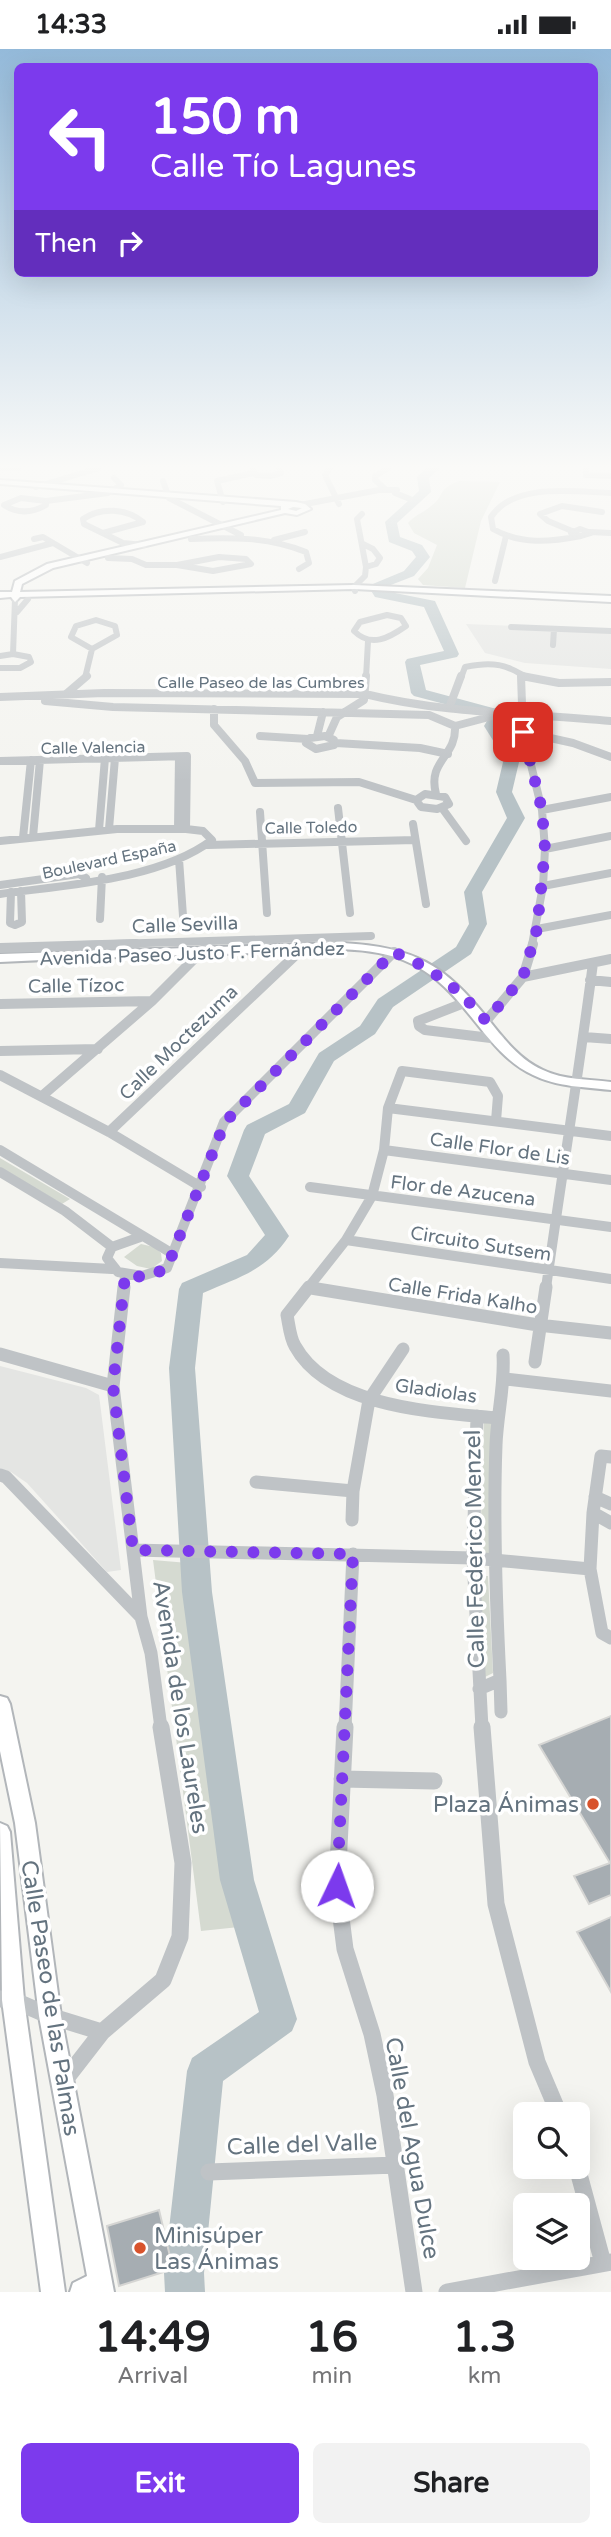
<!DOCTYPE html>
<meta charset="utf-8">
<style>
:root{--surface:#fff;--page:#f2f2f2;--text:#202124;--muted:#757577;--accent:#7c3aed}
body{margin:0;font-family:"Varela Round",sans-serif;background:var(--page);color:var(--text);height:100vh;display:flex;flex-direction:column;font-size:26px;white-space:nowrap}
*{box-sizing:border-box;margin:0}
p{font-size:23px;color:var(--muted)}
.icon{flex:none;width:38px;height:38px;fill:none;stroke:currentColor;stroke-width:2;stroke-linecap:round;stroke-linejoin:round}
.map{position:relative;height:2243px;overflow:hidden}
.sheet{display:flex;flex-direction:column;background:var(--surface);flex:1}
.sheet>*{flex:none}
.banner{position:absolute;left:14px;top:14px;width:584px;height:214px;border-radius:10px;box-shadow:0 7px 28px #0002;background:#7c3aed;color:#fff;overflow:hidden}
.buttons{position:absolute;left:513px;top:2053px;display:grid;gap:14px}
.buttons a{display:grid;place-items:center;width:77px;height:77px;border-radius:10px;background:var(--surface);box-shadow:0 7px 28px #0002;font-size:35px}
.pin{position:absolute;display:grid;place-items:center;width:60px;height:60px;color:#fff;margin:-30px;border-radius:14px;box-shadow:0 4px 10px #0006}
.me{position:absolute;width:77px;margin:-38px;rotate:3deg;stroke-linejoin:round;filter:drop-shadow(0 0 5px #0008)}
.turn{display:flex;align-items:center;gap:24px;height:147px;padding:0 21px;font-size:32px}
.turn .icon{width:91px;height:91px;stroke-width:2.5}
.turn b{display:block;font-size:49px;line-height:60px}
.then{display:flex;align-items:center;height:66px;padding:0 21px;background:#0003;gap:14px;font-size:26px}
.eta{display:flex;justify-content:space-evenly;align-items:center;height:119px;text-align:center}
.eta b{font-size:42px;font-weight:800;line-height:49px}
.button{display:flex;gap:14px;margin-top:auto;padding:14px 21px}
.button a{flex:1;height:80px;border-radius:10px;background:var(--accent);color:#fff;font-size:28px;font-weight:800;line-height:80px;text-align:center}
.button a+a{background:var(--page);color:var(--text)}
.status{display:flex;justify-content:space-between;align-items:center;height:49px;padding:0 35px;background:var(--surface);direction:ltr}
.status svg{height:19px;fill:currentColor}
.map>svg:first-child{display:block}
</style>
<div class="status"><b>14:33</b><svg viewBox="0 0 49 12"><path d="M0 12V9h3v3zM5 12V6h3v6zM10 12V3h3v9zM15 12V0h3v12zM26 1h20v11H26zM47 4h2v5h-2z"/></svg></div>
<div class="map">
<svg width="611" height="2243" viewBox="0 0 611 2243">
<rect width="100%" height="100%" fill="#f4f4f0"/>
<path fill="#e4e5e3" d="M 466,575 L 611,581 L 611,620 L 525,614 L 485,604 Z
M 0,1317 L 86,1339 L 99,1346 L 121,1521 L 107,1523 L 27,1434 L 11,1423 L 0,1420 Z"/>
<path fill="#d5dad1" d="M 459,432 L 500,433 L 481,472 L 465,539 L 423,536 L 418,530 L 428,519 L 437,496 L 414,484 L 408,474 C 415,466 423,464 431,457 C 445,447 437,440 459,432 Z
M 0,1109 L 70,1150 L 62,1155 L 0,1118 Z
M 141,1195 L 154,1198 L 161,1204 L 162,1212 L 151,1220 L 137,1217 L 124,1208 Z
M 484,1371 L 492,1372 L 489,1508 L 480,1506 Z
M 153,1511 L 188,1514 L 239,1878 L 201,1882 Z
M 479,1527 L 488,1527 L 493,1624 L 483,1629 Z"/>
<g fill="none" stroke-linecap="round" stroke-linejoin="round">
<path fill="#b7c2c6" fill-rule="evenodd" d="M 426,419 L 440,419 L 429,429 L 431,443 L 397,474 L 400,488 L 422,496 L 430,508 L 414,527 L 383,539 L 385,542 L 435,552 L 459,605 L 457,608 L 420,616 L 426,641 L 504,662 L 507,665 L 500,677 L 520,709 L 512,743 L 525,769 L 482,843 L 487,875 L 471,905 L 393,958 L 375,985 L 334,1012 L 305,1064 L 265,1085 L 249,1127 L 289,1187 C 266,1222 239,1228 203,1244 L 195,1319 L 212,1543 L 254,1831 L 297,1970 L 292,1982 L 223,2032 L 204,2224 L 205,2243 L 165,2243 L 164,2224 L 187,2022 L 192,2009 L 259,1963 L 220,1831 L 182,1543 L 169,1319 L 179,1240 L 182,1234 L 247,1206 L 265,1186 L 227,1127 L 244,1081 L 247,1076 L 289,1055 L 319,1004 L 360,977 L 378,950 L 456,898 L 469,875 L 464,843 L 507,769 L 496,743 L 504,709 L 484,677 L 490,667 L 414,647 L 411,644 L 405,613 L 407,610 L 444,602 L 424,558 L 375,548 L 368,537 L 404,522 L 416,508 L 412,502 L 389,493 L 385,473 L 419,442 L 417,428 Z"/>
</g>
<path fill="#a6adb2" stroke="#d5d5d3" stroke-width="2" d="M 611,1667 L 611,1846 L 589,1855 L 574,1827 L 610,1814 L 539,1696 Z
M 611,1868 L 611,1943 L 577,1883 Z
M 159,2161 L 173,2220 L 119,2237 L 107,2177 Z"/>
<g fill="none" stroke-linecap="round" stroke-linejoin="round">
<defs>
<path id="secondary" d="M 0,431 L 296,453 L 305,455 L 311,460 L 297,466 L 285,464 L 53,519 L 22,535 L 20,543 L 354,536 L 611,547 L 611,553 L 354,540 L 20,548 L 15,553 L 11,548 L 0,549 L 0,543 L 12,543 L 15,532 L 47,515 L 281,461 L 281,457 L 0,435 ZM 293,458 L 302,459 L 296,462 L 288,460 Z
M 343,894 C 414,898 444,915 488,970 C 503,989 520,1011 543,1021 C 563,1031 589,1030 611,1033 L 611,1041 C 585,1038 557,1038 533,1026 C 481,1002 465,935 403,911 C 359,894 307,902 261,904 C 174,906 87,909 0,913 L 0,905 Z
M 0,1647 L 7,1649 L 10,1655 L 35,1774 L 61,1967 L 114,2243 L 70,2243 L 73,2234 L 87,2227 L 39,1967 L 15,1774 L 0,1702 Z
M 0,1774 L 7,1777 L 10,1783 L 24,1951 L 65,2243 L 41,2243 L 2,1951 Z"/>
</defs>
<use href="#secondary" stroke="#b2b6ba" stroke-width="4"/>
<path stroke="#bfc3c6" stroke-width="6" d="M 2,419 L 19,419
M 330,419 L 325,426 L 339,455
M 586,419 L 586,426 L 611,427
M 253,421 L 256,426 L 270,427 L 281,424 L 279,419
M 163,432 L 168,446
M 36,438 L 99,419
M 384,439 L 375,431 L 375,427 L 388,419
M 395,444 L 410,450
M 21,449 L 46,452 L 46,456 C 32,464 18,465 4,456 Z
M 169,449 L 241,486
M 46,452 L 108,444 L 121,436 L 114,429
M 223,453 L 217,432 L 253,424
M 300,456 L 379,441 L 397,441
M 143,473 C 126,459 101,458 83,470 L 84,475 L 123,494 L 144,496
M 580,480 L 591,484 L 581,487 L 571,484 Z
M 572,482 L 548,472 L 540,465 L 562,457 L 602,463
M 590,483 L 611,484
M 103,484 L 143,473
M 581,487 C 550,493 521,496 493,480 L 491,468 C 514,433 575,443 611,444
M 34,490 L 43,488 L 87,514
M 191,490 C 231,488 268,488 306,503 L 309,514 L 299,520
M 274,491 L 305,483
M 363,495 L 373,500 L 380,509 L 376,515 L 366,518
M 0,508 L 53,494
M 219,508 L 246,510 L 251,515 L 213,522 L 177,516 Z
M 108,509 L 132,510 L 146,516 L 177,516
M 495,532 L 506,487
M 355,542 L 354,538 L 365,527 L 366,518 L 357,470 L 362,465
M 17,563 L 28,550
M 387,566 L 401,569 L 406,577 C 389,589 371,599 354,582 L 360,573 Z
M 96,571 L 115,577 L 117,586 L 92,600 L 71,588 L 76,577 Z
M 511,578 L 611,582
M 553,596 L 554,580
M 13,605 L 15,550
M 0,607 L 13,605 L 29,608 L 31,613 L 20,619 L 0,619
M 85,629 L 92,600
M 366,629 L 368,592
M 461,629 L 465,618 C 480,615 496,613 511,620 C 519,623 522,627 531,629"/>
<path stroke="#bfc3c6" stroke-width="8" d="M 521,627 L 523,683 L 542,761 L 545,800 L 543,837 L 532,896
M 522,627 L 559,634 L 611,633
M 66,645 L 87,627
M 0,648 L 104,644 L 365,645 C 446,665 529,664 611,672
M 45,652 L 113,658 L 429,666 L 455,677 C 457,708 427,711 436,745
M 449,659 L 461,627
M 214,660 L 214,676 L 245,712 L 255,734 L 359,733 L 416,751
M 455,677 L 493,667
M 523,683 L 573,694 L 611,708
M 260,687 L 308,690
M 317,687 L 323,663
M 325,687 L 334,691 L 334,696 L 316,700 L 306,694 L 310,689 Z
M 328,688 L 337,668 L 364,651 L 366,627
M 336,694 L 420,699 L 448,705
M 0,712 L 187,707 L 186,780
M 425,745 L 445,748 L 449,755 L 437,760 L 421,758 L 416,751 Z
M 338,759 L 350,864
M 442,759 L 466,792
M 542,761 L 611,748
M 260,763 L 267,864
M 413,775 L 426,855
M 109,780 L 115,709
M 178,780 L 179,708
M 99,781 L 105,709
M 33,788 L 40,711
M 23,789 L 31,711
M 0,792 L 117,780 L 186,780 L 203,782 L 212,791 C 159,831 65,836 0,845
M 208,796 L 415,791
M 545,800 L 611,787
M 179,810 L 183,867
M 0,836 L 79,825 L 86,829
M 543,837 L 611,824
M 11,843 L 10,874 L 15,876 L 22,873 L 21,842
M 100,870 L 102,828
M 537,880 L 611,866
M 82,896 L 371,887"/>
<path stroke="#bfc3c6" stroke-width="10" d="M 0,899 L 136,895
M 523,928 L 611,910
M 590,931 L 611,933
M 469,952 L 418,972 L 419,977 L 425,981 L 499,990
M 0,955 L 152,952
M 486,972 L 523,928 L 533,895
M 584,988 L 611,990
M 0,1002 L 98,1000
M 0,1026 L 109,1083 L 201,1138
M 42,1047 L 152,952 L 203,901
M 388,1059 L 611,1087
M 109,1083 L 302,900
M 0,1101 L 173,1205
M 384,1101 L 611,1131
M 0,1123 L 65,1162 L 112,1198
M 310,1138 L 611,1178
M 143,1187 L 112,1198 L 107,1209 L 118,1223 L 142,1227 L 167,1219 L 224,1073 L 394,903
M 346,1191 L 611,1230
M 0,1214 L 112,1220
M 124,1239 L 125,1227
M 308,1239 L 346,1191 L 372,1147 L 384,1101 L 388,1059 L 402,1022 L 490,1033 L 498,1047 L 496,1072
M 311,1239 L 314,1239
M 546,1239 C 561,1131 579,1023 593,914"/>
<path stroke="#bfc3c6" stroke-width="13" d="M 124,1238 L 113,1337 L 141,1568 L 151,1604 L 161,1679
M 309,1238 L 287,1266 C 289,1276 290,1289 295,1297 C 329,1359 435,1363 497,1369
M 311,1239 L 538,1276 L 611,1284
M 0,1305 L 113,1337
M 535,1313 L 546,1238
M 506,1330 L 611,1342
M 477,1367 L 473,1509 L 482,1679
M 611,1408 L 601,1407 L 593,1464 L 590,1520 L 602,1584 L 611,1589
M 0,1426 L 6,1428 L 141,1568
M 256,1433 L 353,1442
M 595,1448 L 611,1455
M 593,1464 L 611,1474
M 352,1471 L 353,1442 L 369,1351 L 403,1300
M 133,1501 L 473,1509 L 590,1520
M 500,1631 L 501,1663
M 479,1640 L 500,1631 C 496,1553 493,1474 496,1396 C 497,1366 505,1337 503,1306
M 345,1679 L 353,1505"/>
<path stroke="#bfc3c6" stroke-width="17" d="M 345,1678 L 337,1837 L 345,1900 L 372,1985 L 385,2046 L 414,2243
M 482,1678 L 496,1855 L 537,2013 L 559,2065
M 342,1730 L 434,1732
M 0,1950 L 13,1951 L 50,1967 L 102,1983
M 64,2032 L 102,1983 L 163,1931 L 180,1888 L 183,1814 L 161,1678
M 577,2118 L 603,2214
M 209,2123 L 396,2116
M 447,2243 L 611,2213"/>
<use href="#secondary" fill="#fff" fill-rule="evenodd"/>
</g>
<linearGradient id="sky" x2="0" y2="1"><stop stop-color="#94bada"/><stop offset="0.57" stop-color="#fafaf8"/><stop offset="1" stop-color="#fafaf8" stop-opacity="0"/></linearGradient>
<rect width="611" height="733" fill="url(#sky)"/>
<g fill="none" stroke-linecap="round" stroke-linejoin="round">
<path stroke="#7c3aed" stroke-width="12" stroke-dasharray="0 21.6" d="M 337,1837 L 353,1505 L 133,1501 L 113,1337 L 125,1227 L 148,1228 L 167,1219 L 225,1073 L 394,903 C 431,919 460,940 486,972 L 523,928 L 537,880 L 545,800 L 542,761 L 523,683"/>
</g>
<g fill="#d8532c" stroke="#fff" stroke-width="2.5">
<circle cx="593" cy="1755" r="7"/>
<circle cx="140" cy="2199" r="7"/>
</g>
<g text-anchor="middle" stroke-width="7" stroke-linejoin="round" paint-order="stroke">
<g font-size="16" fill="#64737f" stroke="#fff">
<text x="261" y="639">Calle Paseo de las Cumbres</text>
<text transform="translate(93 698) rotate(-1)" y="6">Calle Valencia</text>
<text transform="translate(311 778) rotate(-1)" y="6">Calle Toledo</text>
<text transform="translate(109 810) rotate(-12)" y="6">Boulevard España</text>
</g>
<g font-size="19" fill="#64737f" stroke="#fff">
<text transform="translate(185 875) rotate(-2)" y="7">Calle Sevilla</text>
<text transform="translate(192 904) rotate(-2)" y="7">Avenida Paseo Justo F. Fernández</text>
<text transform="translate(76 936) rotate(-1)" y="7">Calle Tízoc</text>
<text transform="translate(178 993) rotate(-44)" y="7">Calle Moctezuma</text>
<text transform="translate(500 1099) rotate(8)" y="7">Calle Flor de Lis</text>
<text transform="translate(463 1141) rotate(7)" y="7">Flor de Azucena</text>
<text transform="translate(481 1194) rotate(9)" y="7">Circuito Sutsem</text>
<text transform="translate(463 1246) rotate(9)" y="7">Calle Frida Kalho</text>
<text transform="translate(436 1341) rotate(8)" y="7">Gladiolas</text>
</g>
<g font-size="23" fill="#64737f" stroke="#fff">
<text transform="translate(474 1500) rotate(-91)" y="8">Calle Federico Menzel</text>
<text transform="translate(181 1658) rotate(81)" y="8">Avenida de los Laureles</text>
<text transform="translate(51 1949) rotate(81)" y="8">Calle Paseo de las Palmas</text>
<text transform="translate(302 2095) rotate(-2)" y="8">Calle del Valle</text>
<text transform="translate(413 2099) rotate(80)" y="8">Calle del Agua Dulce</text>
</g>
<g font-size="23" fill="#64737f" stroke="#fff" text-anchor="end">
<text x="579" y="1763">Plaza Ánimas</text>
<text x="154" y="2194" text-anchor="start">Minisúper<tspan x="154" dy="26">Las Ánimas</tspan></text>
</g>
</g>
</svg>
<div class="buttons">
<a><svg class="icon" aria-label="search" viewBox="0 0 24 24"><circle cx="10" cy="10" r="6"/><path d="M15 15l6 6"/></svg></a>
<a><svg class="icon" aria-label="layers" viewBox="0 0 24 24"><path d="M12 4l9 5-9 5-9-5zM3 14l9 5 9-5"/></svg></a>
</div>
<div class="pin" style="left:523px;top:683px;background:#d93025"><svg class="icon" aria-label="arrive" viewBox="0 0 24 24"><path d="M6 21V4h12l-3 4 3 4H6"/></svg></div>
<svg class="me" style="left:337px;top:1837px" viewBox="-20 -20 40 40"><circle r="19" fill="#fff"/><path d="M0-13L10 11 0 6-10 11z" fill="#7c3aed"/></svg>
<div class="banner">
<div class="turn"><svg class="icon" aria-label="left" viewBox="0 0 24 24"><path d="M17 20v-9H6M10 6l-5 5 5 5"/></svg><div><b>150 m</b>Calle Tío Lagunes</div></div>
<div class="then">Then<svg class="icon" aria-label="right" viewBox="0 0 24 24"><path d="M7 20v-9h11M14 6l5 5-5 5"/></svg></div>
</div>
</div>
<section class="sheet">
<div class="eta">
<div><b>14:49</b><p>Arrival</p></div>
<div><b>16</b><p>min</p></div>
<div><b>1.3</b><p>km</p></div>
</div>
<div class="button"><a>Exit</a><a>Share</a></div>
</section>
